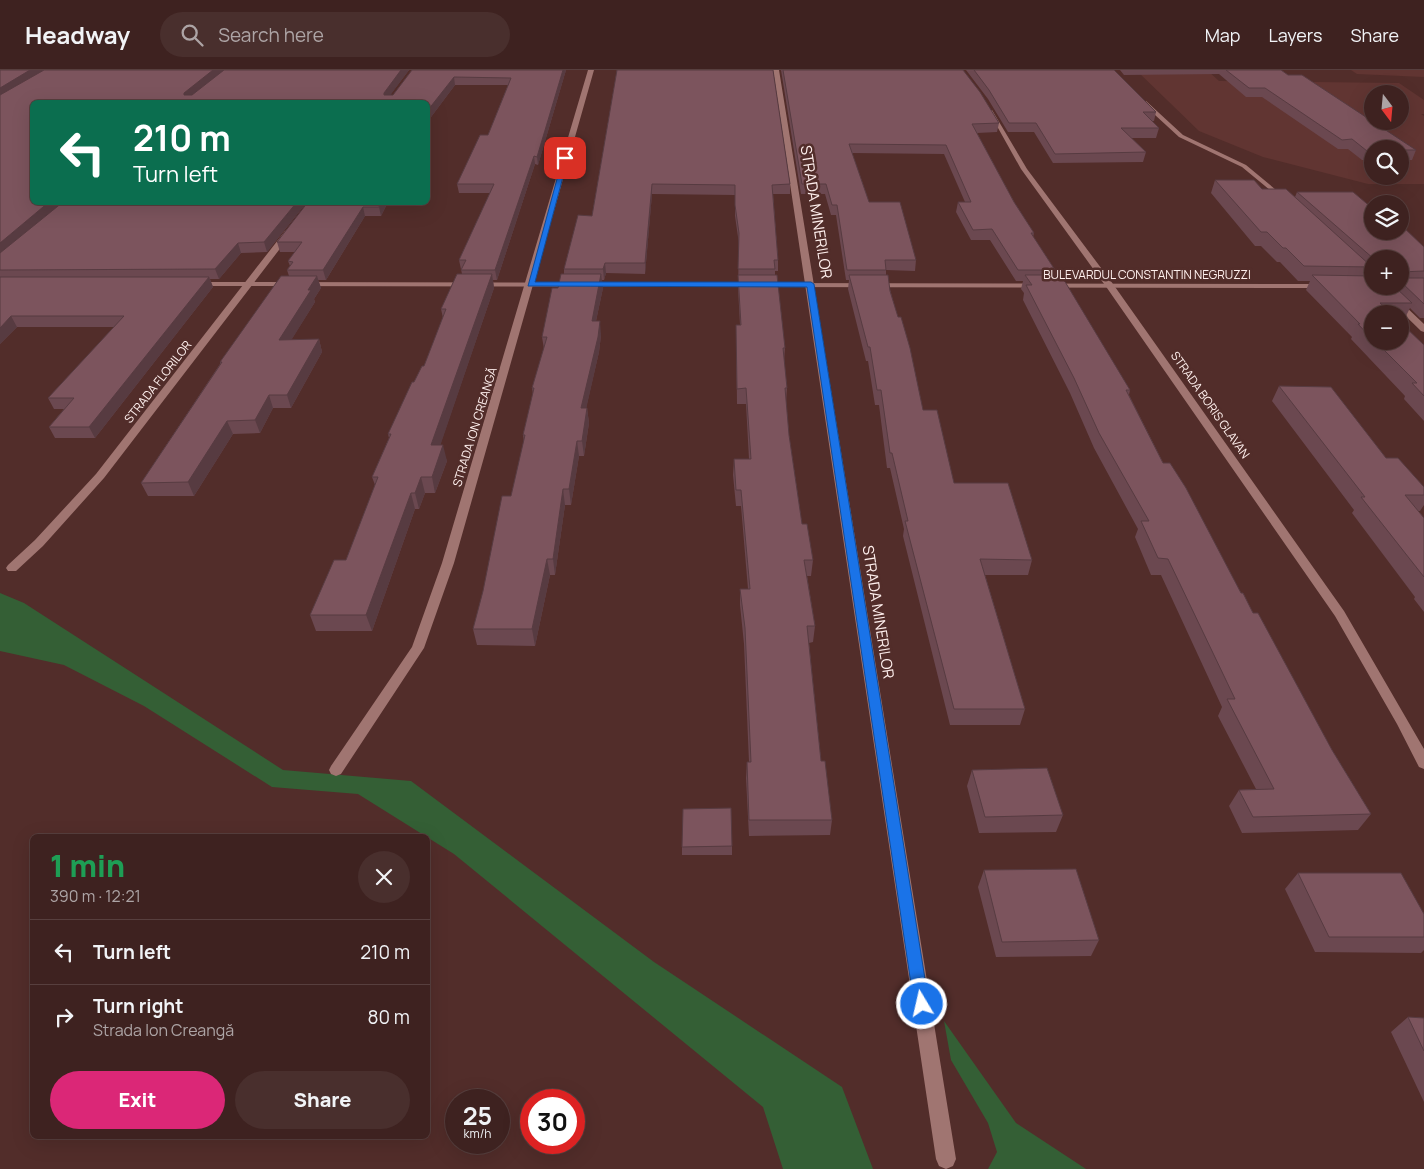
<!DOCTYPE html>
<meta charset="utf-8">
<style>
:root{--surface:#3e2220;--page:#492f2d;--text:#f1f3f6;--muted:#ada4a5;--line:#573f3e;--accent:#db2777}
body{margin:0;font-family:Manrope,sans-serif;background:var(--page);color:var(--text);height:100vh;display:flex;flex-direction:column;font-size:19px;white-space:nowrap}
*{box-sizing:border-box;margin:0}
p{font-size:16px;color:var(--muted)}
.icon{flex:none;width:28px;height:28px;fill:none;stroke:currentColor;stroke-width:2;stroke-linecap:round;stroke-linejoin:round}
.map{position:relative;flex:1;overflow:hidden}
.details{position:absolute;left:30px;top:764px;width:400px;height:305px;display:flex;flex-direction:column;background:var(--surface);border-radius:8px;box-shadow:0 5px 20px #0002,0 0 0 1px var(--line)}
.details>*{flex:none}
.top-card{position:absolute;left:30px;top:30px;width:400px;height:105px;border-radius:8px;box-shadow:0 5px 20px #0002,0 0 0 1px var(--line);background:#0b6e4f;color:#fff;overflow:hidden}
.needle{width:32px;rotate:164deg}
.tools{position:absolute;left:1364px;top:15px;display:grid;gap:10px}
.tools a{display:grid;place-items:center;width:45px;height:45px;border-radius:50%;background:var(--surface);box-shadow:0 5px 20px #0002,0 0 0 1px var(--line);font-size:25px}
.speed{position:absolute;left:445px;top:1019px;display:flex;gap:10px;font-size:25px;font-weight:700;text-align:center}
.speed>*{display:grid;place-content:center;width:65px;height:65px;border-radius:50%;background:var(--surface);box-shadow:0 5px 20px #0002,0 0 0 1px var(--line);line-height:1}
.speed small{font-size:12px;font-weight:400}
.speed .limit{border:8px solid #d22;background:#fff;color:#111}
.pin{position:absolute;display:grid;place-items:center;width:42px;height:42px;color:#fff;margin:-21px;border-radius:10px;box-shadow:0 2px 8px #0006}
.me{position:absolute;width:55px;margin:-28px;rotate:351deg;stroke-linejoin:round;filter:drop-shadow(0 0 4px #0008)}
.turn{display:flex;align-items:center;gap:18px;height:105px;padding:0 20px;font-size:22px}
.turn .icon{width:65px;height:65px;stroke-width:2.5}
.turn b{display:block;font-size:35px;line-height:42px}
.round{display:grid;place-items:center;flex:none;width:52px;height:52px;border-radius:26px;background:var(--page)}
.summary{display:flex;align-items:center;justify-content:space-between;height:85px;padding:0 20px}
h1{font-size:30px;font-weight:800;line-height:38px;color:#1e9e55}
.cta{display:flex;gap:10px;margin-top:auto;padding:10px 20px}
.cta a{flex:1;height:58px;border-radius:30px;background:var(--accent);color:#fff;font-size:20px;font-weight:800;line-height:58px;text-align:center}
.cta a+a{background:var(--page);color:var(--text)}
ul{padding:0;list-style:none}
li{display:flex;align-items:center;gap:15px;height:65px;padding:0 20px;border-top:1px solid var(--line)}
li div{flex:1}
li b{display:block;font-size:19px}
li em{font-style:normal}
header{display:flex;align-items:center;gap:30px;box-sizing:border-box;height:70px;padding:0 25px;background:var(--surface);border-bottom:1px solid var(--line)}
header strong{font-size:24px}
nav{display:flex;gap:28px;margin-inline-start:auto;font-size:18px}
.search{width:350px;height:45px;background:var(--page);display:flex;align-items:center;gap:12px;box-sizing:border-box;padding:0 18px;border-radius:28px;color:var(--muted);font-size:19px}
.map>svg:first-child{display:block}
</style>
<header>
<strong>Headway</strong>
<div class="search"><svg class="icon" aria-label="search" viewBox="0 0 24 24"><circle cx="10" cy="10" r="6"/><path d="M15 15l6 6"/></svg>Search here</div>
<nav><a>Map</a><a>Layers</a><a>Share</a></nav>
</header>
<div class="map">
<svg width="1424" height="1099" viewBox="0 0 1424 1099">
<rect width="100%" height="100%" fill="#522d2a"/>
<path fill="#613532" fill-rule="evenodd" d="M 1136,0 L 1207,0 L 1219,11 L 1399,13 L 1424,30 L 1424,44 L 1421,44 L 1424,46 L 1424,114 L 1368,114 L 1263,87 L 1199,61 ZM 1372,24 L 1400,24 L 1400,51 L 1372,51 ZM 1372,79 L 1400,79 L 1400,106 L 1372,106 Z
M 1351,0 L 1424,0 L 1424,7 L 1357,4 Z"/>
<path fill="#345f35" d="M 0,523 L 24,533 L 283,700 L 411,711 L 654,892 L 842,1017 L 873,1099 L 783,1099 L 763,1037 L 454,784 L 358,724 L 272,717 L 144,636 L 64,595 L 0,581 Z
M 944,951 L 1016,1053 L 1086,1099 L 988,1099 L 997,1082 L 988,1053 L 951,990 Z"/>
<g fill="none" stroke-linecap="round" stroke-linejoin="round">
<path fill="#a07571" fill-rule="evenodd" d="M 588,0 L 594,0 L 454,493 L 424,578 L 341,704 L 336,706 L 331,704 L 329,700 L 331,696 L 412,577 L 442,493 Z
M 773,0 L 779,0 L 956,1089 L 953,1096 L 946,1099 L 939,1096 L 936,1089 Z
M 1142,31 L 1146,31 L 1183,65 L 1246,95 L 1287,129 L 1282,130 L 1242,97 L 1179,67 L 1142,33 Z
M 988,40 L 992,40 L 1027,99 L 1113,214 L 1344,541 L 1424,679 L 1424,699 L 1419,697 L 1397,654 L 1335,546 L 1107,218 L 1021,99 Z
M 285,161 L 292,163 L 104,408 L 43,476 L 16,501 L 8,501 L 6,498 L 8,495 L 35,470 L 96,404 Z
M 1375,216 L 1384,216 L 1424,254 L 1424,262 L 1421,261 Z"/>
<path fill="#a07571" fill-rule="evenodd" d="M 192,212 L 1325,214 L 1329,216 L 1325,218 L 195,216 L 192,216 Z"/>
</g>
<path fill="#6b4850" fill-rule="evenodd" d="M 0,0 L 409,0 L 390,25 L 393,25 L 412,0 L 566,0 L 538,95 L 535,94 L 497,210 L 493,210 L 494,218 L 440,375 L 447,391 L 435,423 L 425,423 L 419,439 L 415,439 L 372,561 L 316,561 L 310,545 L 346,490 L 375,415 L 372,407 L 389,368 L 388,364 L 414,312 L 424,296 L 443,248 L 441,239 L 462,204 L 459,190 L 490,123 L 459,123 L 457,114 L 488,65 L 508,15 L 455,15 L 428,51 L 428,32 L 32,32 L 32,132 L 307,132 L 267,182 L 241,183 L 219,209 L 210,209 L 213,217 L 95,368 L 55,368 L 49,357 L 64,339 L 54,339 L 48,328 L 115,257 L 17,257 L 0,274 Z
M 617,0 L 790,114 L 790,124 L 773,124 L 778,190 L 778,201 L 775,201 L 775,205 L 785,278 L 784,291 L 787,318 L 786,332 L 789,365 L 802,454 L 813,490 L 811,506 L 807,506 L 815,556 L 813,572 L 809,573 L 821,691 L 832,750 L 830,765 L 749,766 L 746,708 L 747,692 L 749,692 L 744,574 L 740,535 L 740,519 L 748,519 L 741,436 L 736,436 L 733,405 L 734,389 L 749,389 L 746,334 L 737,334 L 736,255 L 740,255 L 738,218 L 739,174 L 735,146 L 735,125 L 652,124 L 645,204 L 606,203 L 604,210 L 602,210 L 603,218 L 596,251 L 601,265 L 599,282 L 586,338 L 587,338 L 589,353 L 584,386 L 579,386 L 571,435 L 565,435 L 555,505 L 550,505 L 535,576 L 477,575 L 473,559 L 511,426 L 524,372 L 523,365 L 533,324 L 532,318 L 544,279 L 542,267 L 558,218 L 564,204 L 564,199 L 592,146 Z
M 781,0 L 963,0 L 999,53 L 997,62 L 977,63 L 1014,132 L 1034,163 L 1033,167 L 1055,200 L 1054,205 L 1130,320 L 1129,325 L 1163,393 L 1253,543 L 1332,680 L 1371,744 L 1358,760 L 1242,763 L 1229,736 L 1239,720 L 1256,719 L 1218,646 L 1222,637 L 1161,505 L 1151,505 L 1135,467 L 1138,459 L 1094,378 L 1070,323 L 1023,230 L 1024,223 L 1021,219 L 1023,211 L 1016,211 L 990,170 L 971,170 L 956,142 L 958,132 L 965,132 L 944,84 L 852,83 L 869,132 L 916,190 L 915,201 L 886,200 L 886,205 L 923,340 L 954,413 L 1032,490 L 1028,505 L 985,505 L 1025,639 L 1020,655 L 950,655 L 903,466 L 904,459 L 890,398 L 887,398 L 879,335 L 875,335 L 868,291 L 866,291 L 848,219 L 849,210 L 846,210 L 836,145 L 831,145 L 825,124 L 801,124 Z
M 966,0 L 1114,0 L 1156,42 L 1154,51 L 1152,51 L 1159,58 L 1156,68 L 1131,68 L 1146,82 L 1143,92 L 1053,93 L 1034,62 L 1008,62 L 988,29 Z
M 1120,0 L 1281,0 L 1288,5 L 1416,80 L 1412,90 L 1400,90 L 1400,79 L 1372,79 L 1372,90 L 1362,90 L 1348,79 L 1338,79 L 1262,27 L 1246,27 L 1219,4 L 1124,5 Z
M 1215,110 L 1262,119 L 1295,127 L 1297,122 L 1372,161 L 1424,177 L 1424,248 L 1420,248 L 1410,238 L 1405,248 L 1400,248 L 1400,244 L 1372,244 L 1372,271 L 1400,271 L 1424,275 L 1424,351 L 1404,329 L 1405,326 L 1351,269 L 1352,267 L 1306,220 L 1310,211 L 1298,211 L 1280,192 L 1277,192 L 1261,176 L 1255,176 L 1211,123 ZM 1372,189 L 1400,189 L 1400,216 L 1372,216 L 1368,206 L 1370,202 L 1372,204 Z
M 308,132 L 388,132 L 381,146 L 365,146 L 326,210 L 318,210 L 321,218 L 314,229 L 315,232 L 291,270 L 319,269 L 322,282 L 291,338 L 273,338 L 260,363 L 233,364 L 194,426 L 148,426 L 141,413 L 220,294 L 220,292 L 289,206 L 287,200 L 290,196 L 288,191 L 295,182 L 280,182 L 277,172 Z
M 1279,316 L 1386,388 L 1424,417 L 1424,435 L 1420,441 L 1418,441 L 1424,448 L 1424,542 L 1414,529 L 1415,527 L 1352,443 L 1354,440 L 1272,331 Z
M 972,700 L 1063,745 L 1056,762 L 979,763 L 967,716 Z
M 732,776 L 732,785 L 682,785 L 682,777 Z
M 984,800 L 1099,870 L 1091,886 L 996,887 L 978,817 Z
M 1298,803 L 1424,844 L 1424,880 L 1421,883 L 1315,882 L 1285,819 Z
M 1408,947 L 1424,948 L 1424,1032 L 1391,962 Z"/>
<path fill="#573b41" d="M 30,0 L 45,0 L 0,28 L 0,18 Z
M 213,0 L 225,0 L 187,31 L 184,25 L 184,23 Z
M 401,0 L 409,0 L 386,31 L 384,23 Z
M 563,0 L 566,0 L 538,95 L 537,87 Z
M 454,7 L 455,15 L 428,51 L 428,40 Z
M 534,86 L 535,94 L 497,210 L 495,200 Z
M 652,114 L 652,124 L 645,204 L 645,193 Z
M 49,132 L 64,132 L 0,187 L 0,173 Z
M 297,132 L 307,132 L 267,182 L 264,172 Z
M 381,132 L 388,132 L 381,146 L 379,137 Z
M 363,137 L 365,146 L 326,210 L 323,200 Z
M 238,173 L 241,183 L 219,209 L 215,199 Z
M 605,193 L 606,203 L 604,210 L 603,199 Z
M 492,204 L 494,218 L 435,391 L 431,375 Z
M 601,204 L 603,218 L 593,265 L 592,251 Z
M 317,206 L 321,218 L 314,229 L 315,232 L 284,282 L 279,270 L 308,220 Z
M 209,207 L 213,217 L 95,368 L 89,357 Z
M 11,246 L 17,257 L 0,274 L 0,258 Z
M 600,251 L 601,265 L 599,282 L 583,353 L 581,338 Z
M 319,269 L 322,282 L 291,338 L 287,325 Z
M 269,325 L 273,338 L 260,363 L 255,350 Z
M 587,338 L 589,353 L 584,386 L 582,371 Z
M 227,351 L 233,364 L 194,426 L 188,412 Z
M 577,371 L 579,386 L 571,435 L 569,419 Z
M 443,375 L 447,391 L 435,423 L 432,407 Z
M 421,407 L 425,423 L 419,439 L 415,423 Z
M 563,419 L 565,435 L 555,505 L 553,489 Z
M 411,423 L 415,439 L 372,561 L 366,545 Z
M 547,489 L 550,505 L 535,576 L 532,559 Z"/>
<path fill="#7c545d" stroke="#573b41" d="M 0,0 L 30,0 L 0,18 Z
M 44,0 L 213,0 L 184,23 L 184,25 L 192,25 L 224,0 L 401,0 L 384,23 L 384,25 L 393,25 L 412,0 L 563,0 L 537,87 L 534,86 L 495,200 L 461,200 L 466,190 L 459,190 L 494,114 L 457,114 L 480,65 L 488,65 L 511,8 L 454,7 L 428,40 L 428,32 L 32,32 L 32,132 L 49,132 L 0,173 L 0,25 Z
M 617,0 L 773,0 L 790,114 L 772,115 L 778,190 L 774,190 L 775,199 L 738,199 L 739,163 L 735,135 L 735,115 L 652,114 L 645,193 L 605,193 L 603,199 L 564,199 L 578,145 L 592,146 Z
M 783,0 L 963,0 L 980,22 L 999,53 L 972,54 L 1014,132 L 1034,163 L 1031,163 L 1055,200 L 1018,200 L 992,159 L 973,160 L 958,132 L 971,132 L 946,75 L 849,74 L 869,132 L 900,132 L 916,190 L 885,190 L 886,200 L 847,200 L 837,135 L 832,135 L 826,114 L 802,114 Z
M 974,0 L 1114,0 L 1156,42 L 1143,42 L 1159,58 L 1121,58 L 1146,82 L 1055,84 L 1036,53 L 1009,53 L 989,20 Z
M 1226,0 L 1281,0 L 1288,5 L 1302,5 L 1416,80 L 1400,80 L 1400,79 L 1372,79 L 1372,81 L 1367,81 L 1352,69 L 1342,70 L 1265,18 L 1249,18 Z
M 1215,110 L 1254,110 L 1262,119 L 1286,119 L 1372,197 L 1304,196 L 1286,178 L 1283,178 L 1267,162 L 1261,162 Z
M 1297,122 L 1353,122 L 1372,138 L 1372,161 L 1400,161 L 1400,154 L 1424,177 L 1424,201 L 1400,202 L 1400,189 L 1374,189 Z
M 63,132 L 297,132 L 264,172 L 238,173 L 215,199 L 0,200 L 0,183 Z
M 308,132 L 381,132 L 379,137 L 363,137 L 323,200 L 287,200 L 293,192 L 288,191 L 302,172 L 277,172 Z
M 457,204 L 492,204 L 431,375 L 443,375 L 432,407 L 421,407 L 415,423 L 411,423 L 366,545 L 310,545 L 334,490 L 346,490 L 378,407 L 372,407 L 391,364 L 388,364 L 412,312 L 414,312 L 422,296 L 424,296 L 446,239 L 441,239 Z
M 561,204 L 601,204 L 592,251 L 600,251 L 598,267 L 581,338 L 587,338 L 582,371 L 577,371 L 569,419 L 563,419 L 553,489 L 547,489 L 532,559 L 473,559 L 483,521 L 502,426 L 511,426 L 525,365 L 523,365 L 534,318 L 532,318 L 547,267 L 542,267 L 552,218 L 558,218 Z
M 738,205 L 777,205 L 785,278 L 783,278 L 787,318 L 785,318 L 789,365 L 802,454 L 807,454 L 813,490 L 804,490 L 815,556 L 807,556 L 821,691 L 825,691 L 832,750 L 749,750 L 747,692 L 751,692 L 745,558 L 740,519 L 750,519 L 741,420 L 736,420 L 734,389 L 751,389 L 746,318 L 737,319 L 736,255 L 741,255 Z
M 849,205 L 888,205 L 890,221 L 898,247 L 901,247 L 910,278 L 923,340 L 937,340 L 954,413 L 1008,413 L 1032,490 L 980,489 L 1025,639 L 954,639 L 905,451 L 908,451 L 892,383 L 890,383 L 881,320 L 877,320 L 870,277 L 868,277 Z
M 1025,205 L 1061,205 L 1130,320 L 1126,320 L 1163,393 L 1170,393 L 1186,418 L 1241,523 L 1243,523 L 1253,543 L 1258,543 L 1332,680 L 1371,744 L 1253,747 L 1239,720 L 1274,719 L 1227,629 L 1235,629 L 1168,489 L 1158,488 L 1141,451 L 1149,451 L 1099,363 L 1074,308 L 1026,215 L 1032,215 Z
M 1312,205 L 1372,206 L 1372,216 L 1394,216 L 1412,233 L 1380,233 L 1392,244 L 1372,244 L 1372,269 L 1358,254 L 1360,254 Z
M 281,206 L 317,206 L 308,220 L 311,220 L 279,270 L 319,269 L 287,325 L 269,325 L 255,350 L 227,351 L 188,412 L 141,413 L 222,292 L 220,292 Z
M 0,207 L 209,207 L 89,357 L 49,357 L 74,328 L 48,328 L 124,246 L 11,246 L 0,258 Z
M 1400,208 L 1424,208 L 1424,234 L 1400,211 Z
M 1400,252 L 1424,275 L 1424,326 L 1412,313 L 1417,313 L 1375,271 L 1400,271 Z
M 1279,316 L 1331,317 L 1386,388 L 1398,388 L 1424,417 L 1424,425 L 1405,425 L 1424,448 L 1424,507 L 1361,427 L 1365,427 Z
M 1047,698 L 1063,745 L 985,747 L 972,700 Z
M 731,738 L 732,776 L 682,777 L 683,739 Z
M 1076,799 L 1099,870 L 1002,872 L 984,800 Z
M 1298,803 L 1401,803 L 1424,844 L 1424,867 L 1329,867 Z
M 1408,947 L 1424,948 L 1424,981 Z"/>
<path fill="#1a73e8" stroke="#114b97" d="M 563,87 L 568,88 L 535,212 L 811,212 L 814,214 L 929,934 L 927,939 L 922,941 L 916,939 L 914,934 L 807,217 L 528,216 Z"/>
<g text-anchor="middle" stroke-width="5" stroke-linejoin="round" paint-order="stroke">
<g font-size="12" fill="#fff0ee" stroke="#522d2a">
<text x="1147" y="209">BULEVARDUL CONSTANTIN NEGRUZZI</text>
<text transform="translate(158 312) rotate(-52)" y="4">STRADA FLORILOR</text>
<text transform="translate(1210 335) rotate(55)" y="4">STRADA BORIS GLAVAN</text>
<text transform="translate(475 357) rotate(-73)" y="4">STRADA ION CREANGĂ</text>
</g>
<g font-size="15" fill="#fff0ee" stroke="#522d2a">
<text transform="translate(816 142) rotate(81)" y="5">STRADA MINERILOR</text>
<text transform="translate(878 542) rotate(81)" y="5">STRADA MINERILOR</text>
</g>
</g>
</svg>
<div class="tools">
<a><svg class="needle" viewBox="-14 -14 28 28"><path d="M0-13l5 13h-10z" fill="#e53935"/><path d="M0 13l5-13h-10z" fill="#ada4a5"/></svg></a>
<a><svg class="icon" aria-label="search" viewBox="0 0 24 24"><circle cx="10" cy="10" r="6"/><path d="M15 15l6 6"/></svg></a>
<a><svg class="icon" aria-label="layers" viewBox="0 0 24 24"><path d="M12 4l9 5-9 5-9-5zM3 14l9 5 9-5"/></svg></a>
<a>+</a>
<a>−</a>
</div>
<div class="speed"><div>25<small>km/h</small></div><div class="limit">30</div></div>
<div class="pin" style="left:565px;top:88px;background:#d93025"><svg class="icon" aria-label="arrive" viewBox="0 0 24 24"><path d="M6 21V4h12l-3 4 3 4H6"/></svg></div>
<svg class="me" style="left:922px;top:934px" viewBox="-20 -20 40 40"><circle r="17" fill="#1a73e8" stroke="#fff" stroke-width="3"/><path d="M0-11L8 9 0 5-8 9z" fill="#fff"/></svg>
<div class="top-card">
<div class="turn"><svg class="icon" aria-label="left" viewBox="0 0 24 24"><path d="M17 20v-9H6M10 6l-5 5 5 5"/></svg><div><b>210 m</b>Turn left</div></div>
</div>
<section class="details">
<div class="summary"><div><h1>1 min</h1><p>390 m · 12:21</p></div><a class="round"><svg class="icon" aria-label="close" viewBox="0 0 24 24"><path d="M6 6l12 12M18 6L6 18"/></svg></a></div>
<ul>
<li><svg class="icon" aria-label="left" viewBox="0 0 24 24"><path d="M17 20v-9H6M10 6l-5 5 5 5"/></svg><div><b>Turn left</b></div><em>210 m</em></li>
<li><svg class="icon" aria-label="right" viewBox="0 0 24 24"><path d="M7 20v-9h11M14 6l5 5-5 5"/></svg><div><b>Turn right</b><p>Strada Ion Creangă</p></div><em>80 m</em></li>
</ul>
<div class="cta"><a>Exit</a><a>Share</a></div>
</section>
</div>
